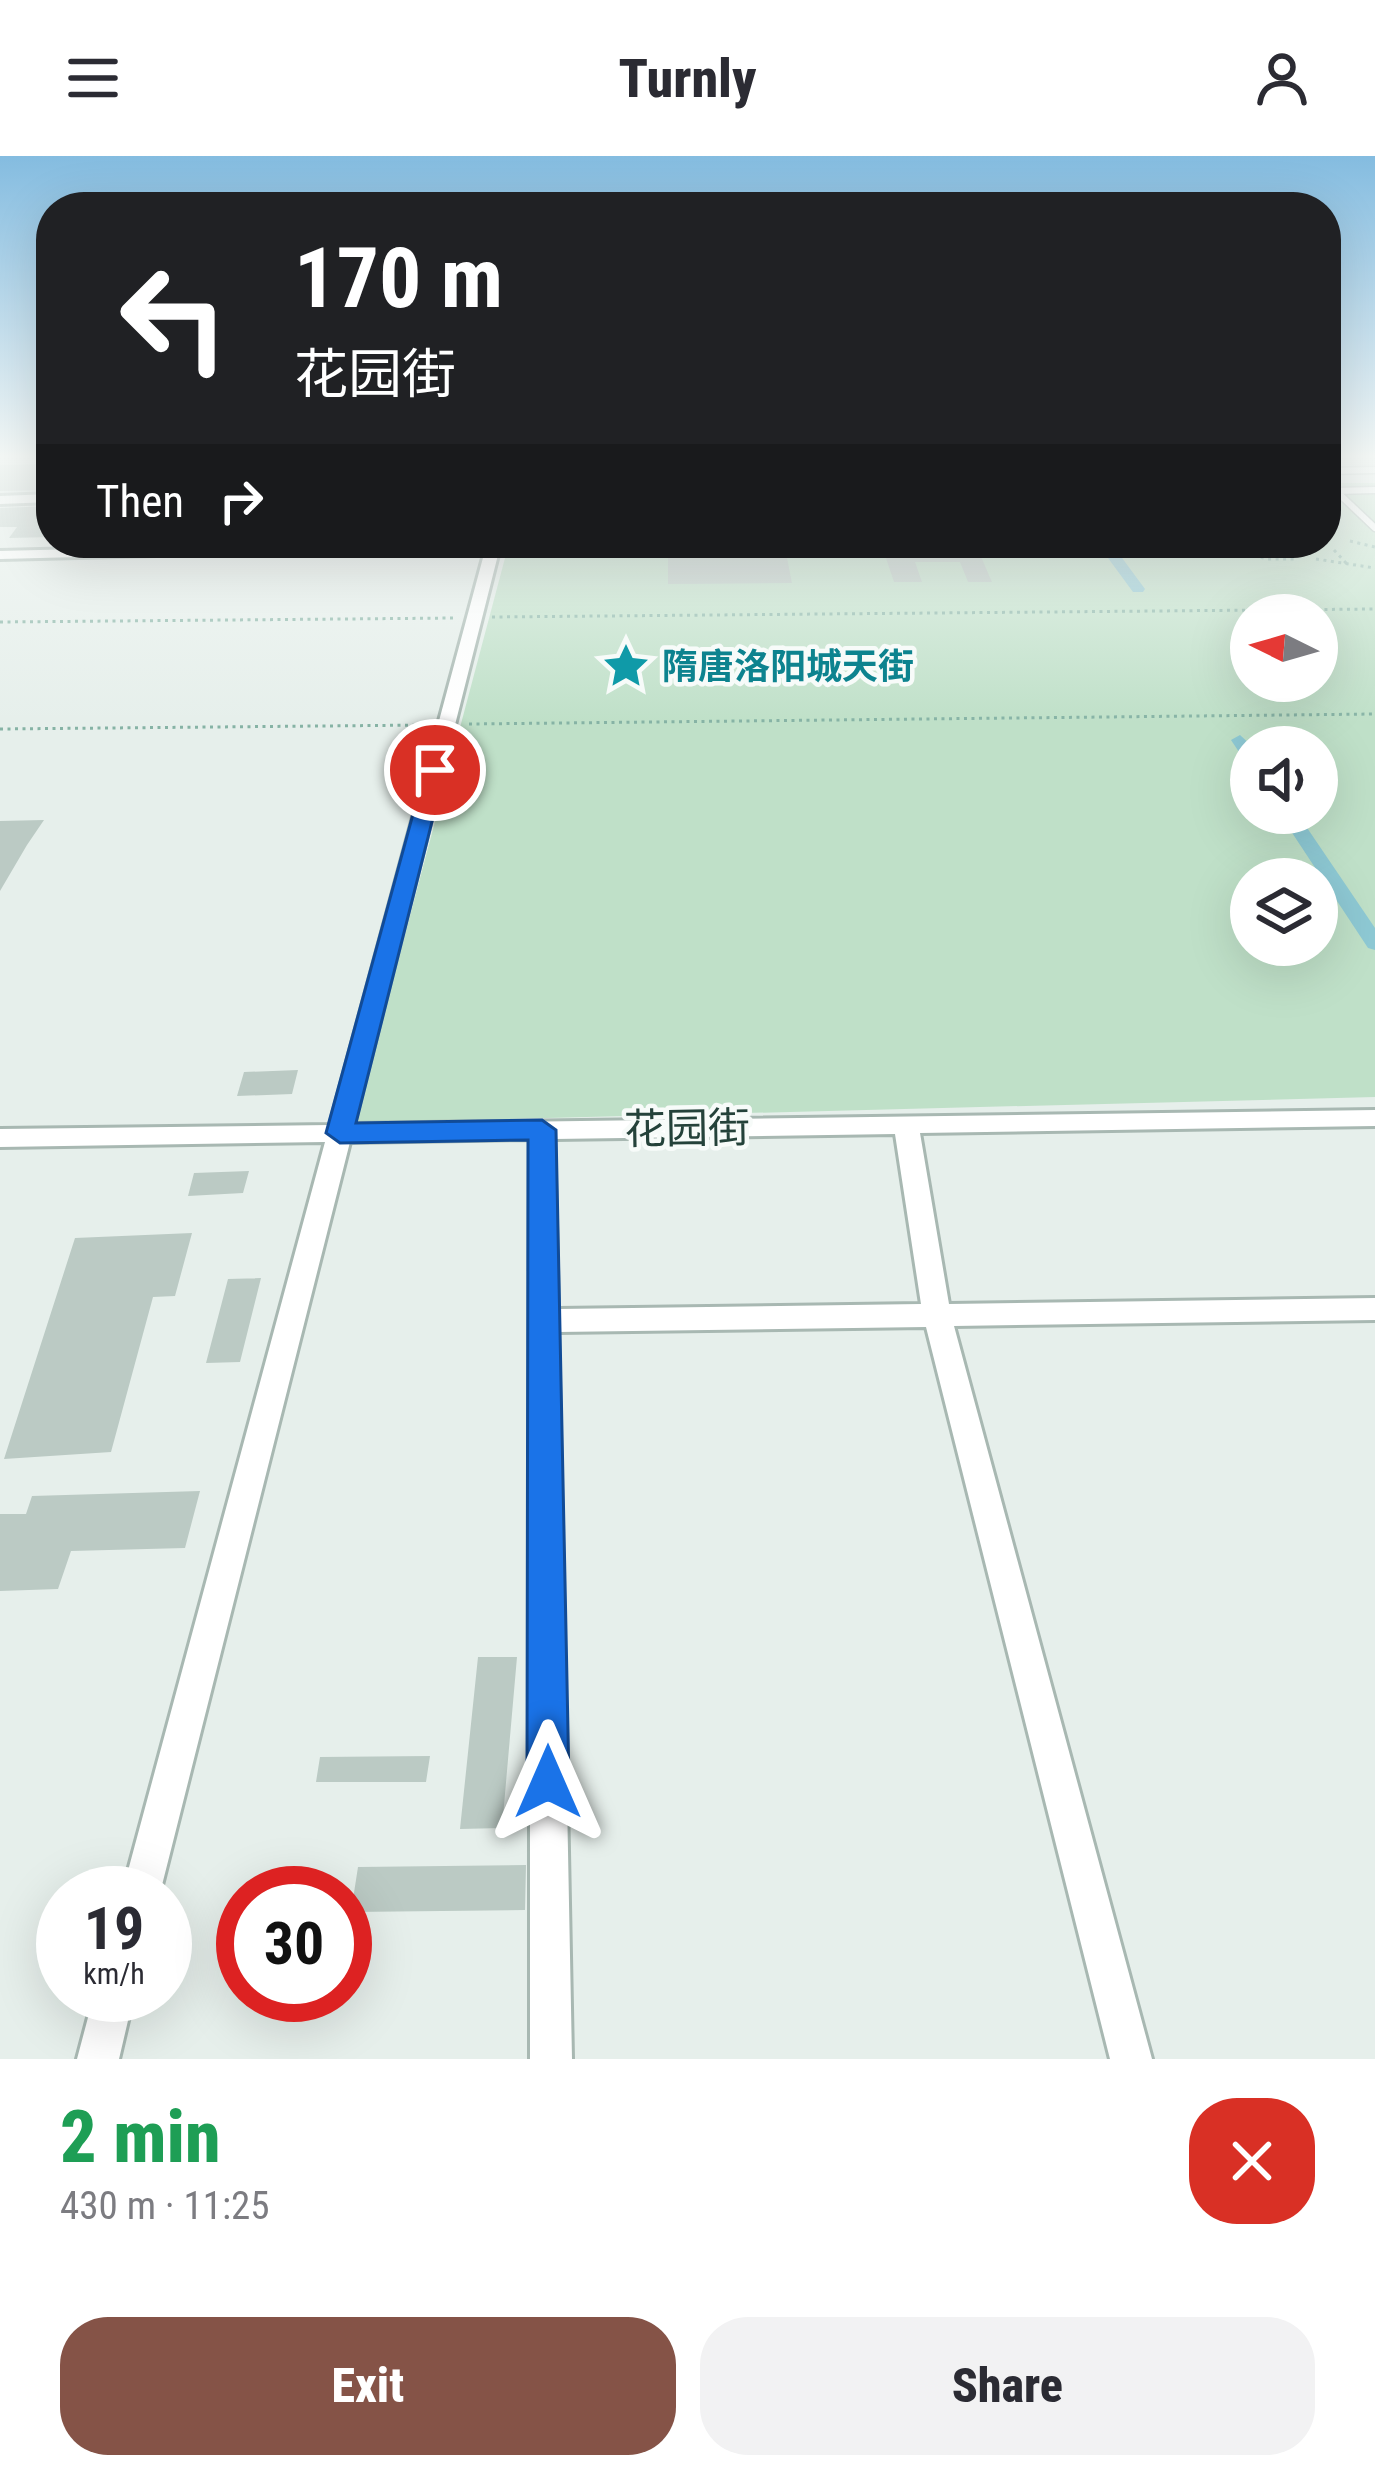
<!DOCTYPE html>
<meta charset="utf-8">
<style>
:root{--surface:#fff;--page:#f2f2f3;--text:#2b2b33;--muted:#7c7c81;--accent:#855347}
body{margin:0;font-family:"Roboto Condensed","Noto Sans SC",sans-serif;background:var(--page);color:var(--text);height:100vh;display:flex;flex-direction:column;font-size:45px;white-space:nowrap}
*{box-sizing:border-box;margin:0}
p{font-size:39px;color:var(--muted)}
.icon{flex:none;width:66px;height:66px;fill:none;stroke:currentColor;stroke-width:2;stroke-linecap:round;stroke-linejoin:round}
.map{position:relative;height:1903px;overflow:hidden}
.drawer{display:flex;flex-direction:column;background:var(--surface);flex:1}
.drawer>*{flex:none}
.hud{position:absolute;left:36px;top:36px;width:1305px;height:366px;border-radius:48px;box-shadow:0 12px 48px #0002;background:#202124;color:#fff;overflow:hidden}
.needle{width:78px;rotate:275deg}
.controls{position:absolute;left:1230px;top:438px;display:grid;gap:24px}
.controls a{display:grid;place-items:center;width:108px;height:108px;border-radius:50%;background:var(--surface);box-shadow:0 12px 48px #0002;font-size:60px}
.speed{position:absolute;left:36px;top:1710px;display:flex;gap:24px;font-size:60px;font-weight:700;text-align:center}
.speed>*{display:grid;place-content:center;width:156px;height:156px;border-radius:50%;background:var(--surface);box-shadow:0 12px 48px #0002;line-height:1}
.speed small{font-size:30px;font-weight:400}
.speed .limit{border:18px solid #d22;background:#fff;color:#111}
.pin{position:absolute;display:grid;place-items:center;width:102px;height:102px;color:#fff;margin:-51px;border:6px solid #fff;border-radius:50%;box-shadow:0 3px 12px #0007}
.me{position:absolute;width:132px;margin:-66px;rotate:0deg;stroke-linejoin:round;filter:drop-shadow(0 0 9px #0008)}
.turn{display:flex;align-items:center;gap:42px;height:252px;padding:0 60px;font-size:54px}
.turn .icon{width:156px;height:156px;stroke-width:2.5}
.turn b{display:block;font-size:84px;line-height:102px}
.then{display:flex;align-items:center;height:114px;padding:0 60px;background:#0003;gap:24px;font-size:45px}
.round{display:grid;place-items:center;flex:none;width:126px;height:126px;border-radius:48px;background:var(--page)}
.overview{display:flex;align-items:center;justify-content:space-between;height:204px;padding:0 60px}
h1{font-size:72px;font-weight:800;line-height:90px;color:#1e9e55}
.button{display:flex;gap:24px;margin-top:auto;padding:24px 60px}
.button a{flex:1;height:138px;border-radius:48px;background:var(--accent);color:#fff;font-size:48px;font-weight:800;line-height:138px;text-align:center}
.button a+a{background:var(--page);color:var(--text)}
header{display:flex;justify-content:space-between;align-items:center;height:156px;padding:0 60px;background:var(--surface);font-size:54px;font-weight:800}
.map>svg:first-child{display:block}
</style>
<header><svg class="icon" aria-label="menu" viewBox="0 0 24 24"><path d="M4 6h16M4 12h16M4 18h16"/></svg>Turnly<svg class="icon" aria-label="person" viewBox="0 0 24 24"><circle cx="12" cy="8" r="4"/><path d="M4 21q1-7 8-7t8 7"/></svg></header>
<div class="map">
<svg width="1375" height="1903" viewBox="0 0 1375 1903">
<rect width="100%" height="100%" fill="#e6efeb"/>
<path fill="#bfe0c8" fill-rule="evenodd" d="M 1326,327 L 1375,327 L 1375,941 L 355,967 L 509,387 L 1326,387 ZM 1251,459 L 1317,459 L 1317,525 L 1251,525 ZM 1251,591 L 1317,591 L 1317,657 L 1251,657 ZM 1251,723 L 1317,723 L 1317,789 L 1251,789 Z"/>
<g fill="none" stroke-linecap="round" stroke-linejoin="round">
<path fill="#8ec9d4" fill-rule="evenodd" d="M 1097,387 L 1111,387 L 1145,433 L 1143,436 L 1133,436 Z
M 1240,579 L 1253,591 L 1251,606 L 1245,605 L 1231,584 Z
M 1279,657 L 1297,657 L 1375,772 L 1375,794 L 1368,792 Z"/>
</g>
<path fill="#bbcac4" d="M 51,308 L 51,334 L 0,335 L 0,309 Z
M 51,350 L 51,381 L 9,382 L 17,371 L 0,371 L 0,352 Z
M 668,387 L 784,387 L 792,427 L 668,428 Z
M 881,387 L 975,387 L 992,426 L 968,426 L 960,406 L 915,406 L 922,426 L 894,426 Z
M 44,664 L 27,689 L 0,735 L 0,665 Z
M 298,914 L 292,938 L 237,940 L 244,916 Z
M 249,1015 L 243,1037 L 188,1040 L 194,1017 Z
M 192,1077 L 175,1140 L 153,1141 L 111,1296 L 4,1303 L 75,1082 Z
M 261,1122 L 240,1206 L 206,1207 L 228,1123 Z
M 200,1335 L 185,1392 L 71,1395 L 58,1433 L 0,1435 L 0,1358 L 26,1358 L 32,1340 Z
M 478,1501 L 517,1501 L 502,1672 L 460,1673 Z
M 430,1600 L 426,1626 L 316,1626 L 320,1601 Z
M 526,1709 L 525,1754 L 351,1756 L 358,1711 Z"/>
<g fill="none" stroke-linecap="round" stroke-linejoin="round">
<defs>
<path id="lane" d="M 1326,315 L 1375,314
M 1375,334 L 1336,335 L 1375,372"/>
<path id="street" d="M 51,338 L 51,346 L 0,348 L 0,340 Z
M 311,387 L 475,387 L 468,391 L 0,403 L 0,395 Z
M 487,387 L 501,387 L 354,968 L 1375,954 L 1375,970 L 920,977 L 949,1148 L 1375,1142 L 1375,1164 L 954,1170 L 1152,1903 L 1110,1903 L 926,1171 L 558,1176 L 572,1903 L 530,1903 L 530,983 L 350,986 L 160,1737 L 122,1737 L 325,986 L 0,991 L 0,973 L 330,969 ZM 895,978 L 921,1148 L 558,1153 L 554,983 Z
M 94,1839 L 134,1839 L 119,1903 L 77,1903 Z"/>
</defs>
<use href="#lane" stroke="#a8b8b2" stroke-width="9"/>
<use href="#street" stroke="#a8b8b2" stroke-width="6"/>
<path stroke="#86b3a5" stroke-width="3" stroke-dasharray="3 4.5" stroke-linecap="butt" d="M 1350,385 L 1375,391
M 1232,393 L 1267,403 L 1297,403
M 1334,394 L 1347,408
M 1316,403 L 1375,412
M 492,461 L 1375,453
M 0,466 L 456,462
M 469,568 L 1375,558
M 0,573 L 427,569"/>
<use href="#lane" stroke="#fff" stroke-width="6"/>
<use href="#street" fill="#fff" fill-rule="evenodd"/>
</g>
<linearGradient id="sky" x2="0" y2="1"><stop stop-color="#84bce0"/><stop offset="0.53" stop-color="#f4f8f6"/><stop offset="1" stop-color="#f4f8f6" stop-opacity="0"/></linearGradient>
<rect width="1375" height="567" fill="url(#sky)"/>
<path fill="#1a73e8" stroke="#114b97" stroke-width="3" d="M 435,608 L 445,614 L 356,967 L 542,964 L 556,974 L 569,1626 L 563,1641 L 548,1647 L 533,1641 L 527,1626 L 528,984 L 340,987 L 326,977 L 425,614 Z"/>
<defs>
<symbol id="sight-bare" viewBox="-9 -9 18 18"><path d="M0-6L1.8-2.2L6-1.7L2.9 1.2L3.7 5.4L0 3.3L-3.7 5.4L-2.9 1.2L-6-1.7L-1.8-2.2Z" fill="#0f9aa8" stroke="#f7fbf9" stroke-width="2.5" paint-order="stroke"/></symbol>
</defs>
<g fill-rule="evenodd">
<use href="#sight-bare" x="593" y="477" width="66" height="66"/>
</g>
<g text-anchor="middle" stroke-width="9" stroke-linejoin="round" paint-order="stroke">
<g font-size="36" font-weight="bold" fill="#0d838f" stroke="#f7fbf9" text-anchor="start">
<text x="662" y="523">隋唐洛阳城天街</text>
</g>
<g font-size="42" fill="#24423a" stroke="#f7fbf9">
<text transform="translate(687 972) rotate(-1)" y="15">花园街</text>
</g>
</g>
</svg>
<div class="controls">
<a><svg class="needle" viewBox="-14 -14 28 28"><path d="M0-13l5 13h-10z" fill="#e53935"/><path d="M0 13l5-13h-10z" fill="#7c7c81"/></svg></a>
<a><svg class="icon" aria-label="sound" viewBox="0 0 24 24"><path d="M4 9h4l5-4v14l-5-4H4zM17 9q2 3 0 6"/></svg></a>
<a><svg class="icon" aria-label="layers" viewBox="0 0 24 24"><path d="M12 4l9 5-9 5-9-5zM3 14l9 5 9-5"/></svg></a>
</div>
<div class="speed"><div>19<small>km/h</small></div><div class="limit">30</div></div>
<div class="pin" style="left:435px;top:614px;background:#d93025"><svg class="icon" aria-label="arrive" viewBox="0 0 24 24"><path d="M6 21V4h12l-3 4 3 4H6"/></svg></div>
<svg class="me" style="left:548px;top:1626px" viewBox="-20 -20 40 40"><path d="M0-17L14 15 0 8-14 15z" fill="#1a73e8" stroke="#fff" stroke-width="4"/></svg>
<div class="hud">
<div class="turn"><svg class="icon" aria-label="left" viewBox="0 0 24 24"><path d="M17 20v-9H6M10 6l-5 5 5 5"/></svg><div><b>170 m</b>花园街</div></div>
<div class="then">Then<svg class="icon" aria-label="right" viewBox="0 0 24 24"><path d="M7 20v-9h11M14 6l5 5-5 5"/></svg></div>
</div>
</div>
<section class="drawer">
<div class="overview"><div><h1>2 min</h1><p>430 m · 11:25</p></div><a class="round" style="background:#d93025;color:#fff"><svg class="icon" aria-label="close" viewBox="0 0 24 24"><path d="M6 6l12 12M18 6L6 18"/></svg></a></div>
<div class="button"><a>Exit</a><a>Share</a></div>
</section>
